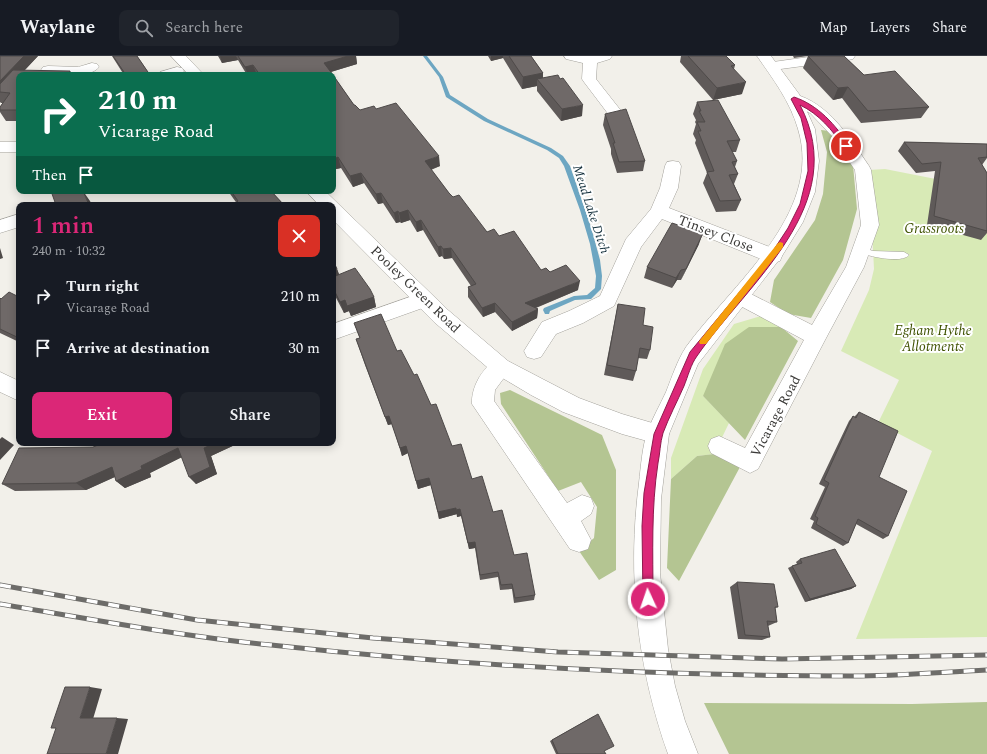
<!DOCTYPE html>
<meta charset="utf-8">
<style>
:root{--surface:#171b24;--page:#20242c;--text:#f1f3f6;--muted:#9ea1a6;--line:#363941;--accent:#db2777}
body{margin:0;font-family:Spectral,serif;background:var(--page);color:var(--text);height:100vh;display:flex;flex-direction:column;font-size:15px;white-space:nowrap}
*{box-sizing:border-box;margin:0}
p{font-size:13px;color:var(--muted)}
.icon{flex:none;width:22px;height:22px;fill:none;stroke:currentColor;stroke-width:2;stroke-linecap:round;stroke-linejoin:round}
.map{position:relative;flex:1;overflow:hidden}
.panel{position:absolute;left:16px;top:146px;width:320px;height:244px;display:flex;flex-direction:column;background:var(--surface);border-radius:8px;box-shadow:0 2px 10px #0003}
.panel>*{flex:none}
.hud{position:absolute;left:16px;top:16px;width:320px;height:122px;border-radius:8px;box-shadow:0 2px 10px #0003;background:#0b6e4f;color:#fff;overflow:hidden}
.pin{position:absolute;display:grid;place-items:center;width:34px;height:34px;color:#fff;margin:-17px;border:2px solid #fff;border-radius:50%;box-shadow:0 1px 4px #0007}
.me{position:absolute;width:44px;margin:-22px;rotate:357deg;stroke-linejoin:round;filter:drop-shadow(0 0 3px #0008)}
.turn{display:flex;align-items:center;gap:14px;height:84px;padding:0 16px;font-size:18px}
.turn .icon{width:52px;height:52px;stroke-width:2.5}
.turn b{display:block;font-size:28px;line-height:34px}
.then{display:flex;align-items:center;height:38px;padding:0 16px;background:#0003;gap:8px;font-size:15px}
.round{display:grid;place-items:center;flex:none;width:42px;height:42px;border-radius:8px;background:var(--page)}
.headline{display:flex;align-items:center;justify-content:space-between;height:68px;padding:0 16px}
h1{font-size:24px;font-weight:600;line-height:30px;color:var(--accent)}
.button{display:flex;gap:8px;margin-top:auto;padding:8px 16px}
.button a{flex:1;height:46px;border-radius:8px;background:var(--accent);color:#fff;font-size:16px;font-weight:600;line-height:46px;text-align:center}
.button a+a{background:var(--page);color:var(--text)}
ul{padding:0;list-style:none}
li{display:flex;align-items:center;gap:12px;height:52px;padding:0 16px}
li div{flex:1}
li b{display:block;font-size:15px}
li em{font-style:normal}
header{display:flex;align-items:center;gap:24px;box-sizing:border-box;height:56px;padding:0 20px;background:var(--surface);border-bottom:1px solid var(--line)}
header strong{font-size:19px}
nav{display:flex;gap:22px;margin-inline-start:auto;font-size:14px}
.search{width:280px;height:36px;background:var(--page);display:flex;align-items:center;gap:10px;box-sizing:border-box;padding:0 14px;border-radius:8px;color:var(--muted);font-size:15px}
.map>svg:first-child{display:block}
</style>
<header>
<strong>Waylane</strong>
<div class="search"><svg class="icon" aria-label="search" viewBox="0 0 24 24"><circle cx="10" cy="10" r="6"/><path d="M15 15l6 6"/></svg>Search here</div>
<nav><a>Map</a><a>Layers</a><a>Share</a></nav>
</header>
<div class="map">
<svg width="987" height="698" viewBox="0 0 987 698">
<rect width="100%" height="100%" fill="#f2f0ea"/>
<path fill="#d8eab6" d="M 885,113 L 956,127 L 987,136 L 987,581 L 856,583 L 932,395 L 878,367 L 899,324 L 841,295 L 869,234 L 874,213 L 869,114 Z
M 761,260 L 781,271 L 703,340 L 729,367 L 714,398 L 697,400 L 671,423 L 671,402 L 703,313 L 734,268 Z"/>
<path fill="#b4c592" d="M 821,74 L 830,75 L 853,109 L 857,153 L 843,204 L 811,262 L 788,258 L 770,246 L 774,224 L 815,164 L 823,138 L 827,96 Z
M 749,271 L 781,271 L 798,285 L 745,384 L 703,340 L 725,288 Z
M 510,334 L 602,379 L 616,414 L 616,514 L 599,524 L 579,495 L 594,482 L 597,451 L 581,426 L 558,435 L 501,348 L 500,337 Z
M 714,398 L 740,411 L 679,525 L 667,512 L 671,423 L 697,400 Z
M 987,646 L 987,698 L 729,698 L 704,647 L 912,648 Z"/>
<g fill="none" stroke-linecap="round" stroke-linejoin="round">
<path fill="#6da6c2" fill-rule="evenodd" d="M 423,0 L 427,0 L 443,21 L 450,39 L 488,63 L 551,92 L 563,100 L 570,110 L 591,171 L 600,204 L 602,220 L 601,233 L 591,243 L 575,244 L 550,255 L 549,258 L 545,258 L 543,254 L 544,252 L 574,240 L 587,239 L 595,232 L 596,220 L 590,188 L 580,154 L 564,110 L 559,102 L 547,94 L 484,65 L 446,41 L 439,21 Z"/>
<defs>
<path id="service" d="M 861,191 L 873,195 L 904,196 L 909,199 C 902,208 867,200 858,196 L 856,194 L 858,192 Z"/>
<path id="minor" d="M 564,0 L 612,0 L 610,3 L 597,7 L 596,23 L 622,56 L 619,59 L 614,61 L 609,59 L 584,26 L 582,23 L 583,7 L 566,3 Z
M 816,0 L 855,0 L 853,3 L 848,4 L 773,14 L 768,13 L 766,10 L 768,7 L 773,6 Z
M 92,7 L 97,8 L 99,11 C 91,22 61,19 48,18 L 43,17 L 41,14 L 43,11 L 48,10 L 78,11 Z
M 177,11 L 182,12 L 184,15 L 182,18 L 158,19 L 160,16 Z
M 794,38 C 829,47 850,82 869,110 L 871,114 L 879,169 L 864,211 L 825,284 L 758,413 L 750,417 L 711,397 L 708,390 L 711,383 L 719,380 L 745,392 L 804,284 L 733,246 L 730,241 L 733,236 L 740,234 L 747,236 L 812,269 L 846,211 L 861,169 L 855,114 L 832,80 L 810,57 L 789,46 L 786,43 L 789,40 Z
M 0,86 L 19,86 L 19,96 L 0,96 Z
M 673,105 L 679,106 L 681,110 L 678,132 L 669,152 L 780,195 L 782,200 L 780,205 L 773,207 L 766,205 L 662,163 L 641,191 L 614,250 L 583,267 L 556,278 L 541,301 L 534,303 L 527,301 L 524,295 L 542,266 L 569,255 L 600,240 L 626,183 L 651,153 L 660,132 L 665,110 L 667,106 Z
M 19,158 L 19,171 L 0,177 L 0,164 Z
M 424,236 L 431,239 L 434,244 L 431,249 L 333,284 L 333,268 Z
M 501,302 L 508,305 L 512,311 L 495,334 L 494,345 L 567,447 L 582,439 L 591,442 L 594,450 L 591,458 L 581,465 L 591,484 L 588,493 L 579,496 L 570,493 L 472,348 C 471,330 484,308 501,302 Z
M 0,316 L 19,325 L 19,345 L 0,336 Z"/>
<path id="tertiary" d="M 171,0 L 186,0 L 204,19 L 189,19 Z
M 306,135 L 325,135 L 448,254 L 508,305 L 579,342 L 622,358 L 666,371 L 669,378 L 666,385 L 658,388 L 622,378 L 563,356 L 531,339 L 494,317 L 434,266 L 333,164 L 333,149 L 319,149 Z"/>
<path id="secondary" d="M 757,0 L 771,0 L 799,38 L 815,73 L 819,105 L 815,136 L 803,166 L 782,200 L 698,308 L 669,378 L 661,443 L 660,517 L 668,593 L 675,630 L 685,665 L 698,698 L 668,698 C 637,611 627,519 639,427 C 641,410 642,391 648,374 C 653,361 660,349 666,336 C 672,321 677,305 686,291 C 730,230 824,158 798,73 C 790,45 773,23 757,0 Z"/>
</defs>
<use href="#service" stroke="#a3a19b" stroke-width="1"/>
<use href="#minor" stroke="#a3a19b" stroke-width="1"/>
<use href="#tertiary" stroke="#a3a19b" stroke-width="1"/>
<use href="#secondary" stroke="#a3a19b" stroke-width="1"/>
<use href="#service" fill="#fff" fill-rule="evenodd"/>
<use href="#minor" fill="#fff" fill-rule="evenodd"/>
<use href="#tertiary" fill="#fff" fill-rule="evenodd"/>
<use href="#secondary" fill="#fff" fill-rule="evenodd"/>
<defs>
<path id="rail" d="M 0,529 L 197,564 L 373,582 L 558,596 L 782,603 L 987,599
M 0,548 C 90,563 180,580 271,589 C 464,610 658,620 853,620 C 897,620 942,616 987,614"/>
</defs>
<use href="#rail" stroke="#6d6c69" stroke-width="5"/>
<use href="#rail" stroke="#fff" stroke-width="3.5" stroke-dasharray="11" stroke-linecap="butt"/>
</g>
<path fill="#5f5a59" d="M 0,0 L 38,0 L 24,15 L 70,15 L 72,19 L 19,19 L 19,65 L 6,65 L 0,56 L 0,51 L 3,47 L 1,47 L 0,46 Z
M 112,0 L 138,0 L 137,0 L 150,19 L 124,19 Z
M 218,0 L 356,0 L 357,8 L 331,16 L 333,19 L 247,19 L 238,4 L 222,7 Z
M 488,0 L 531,0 L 543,17 L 543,22 L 582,60 L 561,65 L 537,35 L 537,30 L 522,33 L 503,2 L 491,5 Z
M 681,0 L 726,0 L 735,9 L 734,13 L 742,38 L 713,44 L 680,6 Z
M 793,0 L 844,0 L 864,19 L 929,51 L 921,62 L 861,67 L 842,42 L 833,44 L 803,12 L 808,0 L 794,2 Z
M 333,19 L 354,49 L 360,54 L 376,53 L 440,110 L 431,114 L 449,137 L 487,176 L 499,180 L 541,214 L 550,216 L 578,234 L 536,252 L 538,253 L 537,262 L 512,275 L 495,256 L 483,261 L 468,241 L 468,231 L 471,230 L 452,202 L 444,203 L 442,200 L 439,201 L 423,174 L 417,176 L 410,164 L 401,167 L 400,166 L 396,167 L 383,147 L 378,148 L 364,127 L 353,131 L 341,112 L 336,113 L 333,108 Z
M 697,46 L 740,84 L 736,96 L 732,96 L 737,105 L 735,111 L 738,118 L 734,128 L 741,144 L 736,155 L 716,156 L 703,127 L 707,117 L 695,87 L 696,84 L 693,78 L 696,68 L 695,66 L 696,64 L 693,58 Z
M 605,58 L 645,105 L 643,115 L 617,117 L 611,98 L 611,93 L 603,69 Z
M 904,86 L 987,88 L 987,102 L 982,109 L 987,117 L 987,177 L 981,184 L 927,169 L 935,115 L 916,117 L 898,95 Z
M 228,135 L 271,135 L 284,149 L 238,149 Z
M 699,188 L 681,224 L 677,224 L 672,232 L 644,222 L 647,211 Z
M 333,204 L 337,213 L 339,219 L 374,241 L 376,251 L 351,260 L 349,255 L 344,257 L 333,236 Z
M 19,241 L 19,286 L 0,277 L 0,242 L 1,243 Z
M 618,248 L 643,269 L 650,294 L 647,303 L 638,302 L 636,315 L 633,325 L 604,319 L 616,258 Z
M 354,267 L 397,295 L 431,349 L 452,390 L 493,456 L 514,499 L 535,539 L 534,544 L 514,547 L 512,533 L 500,534 L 498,521 L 480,524 L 475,492 L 469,493 L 461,460 L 457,461 L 457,458 L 439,463 L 431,429 L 418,433 L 408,397 L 402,400 L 392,368 L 388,369 L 365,309 L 356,283 L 360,283 Z
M 859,356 L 879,421 L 888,480 L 883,483 L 856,468 L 848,487 L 843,490 L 811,472 L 814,465 L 810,463 L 825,431 L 819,428 L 849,365 L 853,360 L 854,361 Z
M 103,387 L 239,387 L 211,400 L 217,418 L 196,428 L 182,401 L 150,417 L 151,421 L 125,432 L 116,425 L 115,421 L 86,434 L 15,435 L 2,428 Z
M 800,503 L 856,530 L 851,533 L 805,546 L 788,512 L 792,510 L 797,508 L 796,506 Z
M 737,526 L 778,551 L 775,552 L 777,566 L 768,570 L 770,581 L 762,584 L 738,583 L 730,531 Z
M 594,660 L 604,695 L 606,698 L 556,698 L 550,685 Z"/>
<path fill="#4e4a49" d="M 24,0 L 38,0 L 20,19 L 0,36 L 0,25 Z
M 220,0 L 236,0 L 238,4 L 222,7 Z
M 348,0 L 356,0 L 357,8 L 327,17 L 324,7 Z
M 491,0 L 503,0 L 503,2 L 491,5 Z
M 253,9 L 257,19 L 248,19 L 245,11 Z
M 70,15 L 72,19 L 68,19 Z
M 543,17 L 542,28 L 537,23 L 537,30 L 522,33 L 523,21 Z
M 746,26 L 742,38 L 713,44 L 717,32 Z
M 848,31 L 842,42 L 833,44 L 838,32 Z
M 583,49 L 582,60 L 561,65 L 562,53 Z
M 439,100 L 440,110 L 426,115 L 425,105 Z
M 338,101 L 341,112 L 336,113 L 334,103 Z
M 361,117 L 364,127 L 353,131 L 350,120 Z
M 83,135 L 90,145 L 92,149 L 89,149 Z
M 381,137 L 383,147 L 378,148 L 376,138 Z
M 408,154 L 410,164 L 401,167 L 399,157 Z
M 398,155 L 400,166 L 396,167 L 394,157 Z
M 421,164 L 423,174 L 417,176 L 416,166 Z
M 703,177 L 699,188 L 681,224 L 686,213 Z
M 441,190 L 442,200 L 439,201 L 438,191 Z
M 0,192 L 3,202 L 0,203 Z
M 451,192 L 452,202 L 444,203 L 443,193 Z
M 337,213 L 341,223 L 333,225 L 333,214 Z
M 681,214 L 677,224 L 672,232 L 676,222 Z
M 580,225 L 578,234 L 525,256 L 525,247 Z
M 374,241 L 376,251 L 351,260 L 347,250 Z
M 345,244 L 349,255 L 344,257 L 340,246 Z
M 495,247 L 495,256 L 483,261 L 482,252 Z
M 538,253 L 537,262 L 512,275 L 512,266 Z
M 389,360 L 392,368 L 388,369 L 385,361 Z
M 2,381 L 14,389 L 0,404 L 0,383 Z
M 215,387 L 239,387 L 211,400 L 217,418 L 196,428 L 189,421 L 204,392 Z
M 406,390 L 408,397 L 402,400 L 400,392 Z
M 178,392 L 186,399 L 150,417 L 151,421 L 125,432 L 116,425 L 141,410 Z
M 112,411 L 121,418 L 86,434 L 76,427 Z
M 429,422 L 431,429 L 418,433 L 416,425 Z
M 456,452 L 457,458 L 439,463 L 438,456 Z
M 460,453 L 461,460 L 457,461 L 456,454 Z
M 475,486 L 475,492 L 469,493 L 468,487 Z
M 856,530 L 851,533 L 805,546 L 810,543 Z
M 90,631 L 102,633 L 93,663 L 80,662 Z
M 117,662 L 128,663 L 118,698 L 106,698 Z"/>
<path fill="#6f6968" stroke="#4e4a49" d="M 0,0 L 24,0 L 0,25 Z
M 113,0 L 137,0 L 150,19 L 126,19 Z
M 238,0 L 348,0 L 324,7 L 333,19 L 260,19 L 253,9 L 245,11 Z
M 509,0 L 531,0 L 543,17 L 523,21 Z
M 688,0 L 726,0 L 735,9 L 731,10 L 746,26 L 717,32 Z
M 808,0 L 844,0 L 864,19 L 895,15 L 929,51 L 868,55 L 848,31 L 838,32 Z
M 13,14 L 70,15 L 68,19 L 19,19 L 19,54 L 0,54 L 0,51 L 10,37 L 0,36 L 0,28 Z
M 333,19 L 354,49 L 355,49 L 360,54 L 374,50 L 376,53 L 396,47 L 439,100 L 425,105 L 449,137 L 453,141 L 459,139 L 487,176 L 494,173 L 499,180 L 514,175 L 541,214 L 546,212 L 550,216 L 566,209 L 580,225 L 525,247 L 538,253 L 512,266 L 495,247 L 482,252 L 468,231 L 476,228 L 451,192 L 443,193 L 441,190 L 438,191 L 421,164 L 416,166 L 408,154 L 399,157 L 398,155 L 394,157 L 381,137 L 376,138 L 361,117 L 350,120 L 338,101 L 334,103 L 333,102 Z
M 558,19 L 560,23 L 563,22 L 583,49 L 562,53 L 537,23 Z
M 718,44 L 740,84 L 727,85 L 737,105 L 732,106 L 738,118 L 729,119 L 741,144 L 720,145 L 707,116 L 714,115 L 698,75 L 701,75 L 697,66 L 705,66 L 699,55 L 701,55 L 697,46 Z
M 626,53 L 645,105 L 619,106 L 613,87 L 615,87 L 605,58 Z
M 904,86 L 987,88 L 987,101 L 978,102 L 987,117 L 987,175 L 934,160 L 941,106 L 922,108 Z
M 51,135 L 83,135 L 89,149 L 56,149 Z
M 231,135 L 271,135 L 284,149 L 239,149 L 237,146 L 238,145 Z
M 672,167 L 703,177 L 686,213 L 681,214 L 676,222 L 647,211 Z
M 333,204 L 337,213 L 333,214 Z
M 355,212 L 370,233 L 374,241 L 347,250 L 345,244 L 340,246 L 333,232 L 333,221 Z
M 9,236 L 19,241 L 19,282 L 0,273 L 0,242 L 1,243 Z
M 618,248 L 645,252 L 643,269 L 653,271 L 650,294 L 640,292 L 636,315 L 607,309 Z
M 381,258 L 397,295 L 401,294 L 414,319 L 417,318 L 431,349 L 436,348 L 452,390 L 461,388 L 472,423 L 482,420 L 493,456 L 502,454 L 514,499 L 527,497 L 535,539 L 515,542 L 512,528 L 501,529 L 498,516 L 480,519 L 475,486 L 468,487 L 460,453 L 456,454 L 456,452 L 438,456 L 429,422 L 416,425 L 406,390 L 400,392 L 389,360 L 385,361 L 362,299 L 356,283 L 360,282 L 354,267 Z
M 859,356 L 898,375 L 879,421 L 907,435 L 888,480 L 858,463 L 848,487 L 816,468 L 818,462 L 815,460 L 829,427 L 824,424 L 853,360 L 856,362 Z
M 103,387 L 215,387 L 204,392 L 210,411 L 189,421 L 178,392 L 141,410 L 142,413 L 116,425 L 112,411 L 76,427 L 2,428 L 19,392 L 93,391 Z
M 835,493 L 856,530 L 810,543 L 792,510 L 802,507 L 800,503 Z
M 737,526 L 774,528 L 778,551 L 775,551 L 777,566 L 767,565 L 770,581 L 745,579 Z
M 65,631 L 90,631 L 80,662 L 117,662 L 106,698 L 47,698 L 56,672 L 51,672 Z
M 598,658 L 614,690 L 604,695 L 606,698 L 558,698 L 552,684 Z"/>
<path fill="#db2777" stroke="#8e194d" d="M 794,41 C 818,49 836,69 849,90 L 846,92 L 844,91 C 832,74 819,58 800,49 C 852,149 748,226 697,300 C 691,308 688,320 684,330 C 677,346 669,361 663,377 C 660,387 660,398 658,407 C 651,453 653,497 653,543 L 652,547 L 648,548 L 644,547 L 643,543 L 642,470 L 644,437 L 654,378 L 690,296 L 771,198 L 788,172 L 800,148 L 808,115 L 807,87 L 801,62 L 791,43 Z"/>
<path fill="#f59e0b" d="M 780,186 L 783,187 L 783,191 L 706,288 L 700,288 L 699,286 L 700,284 L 778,187 Z"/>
<g text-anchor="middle" stroke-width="4" stroke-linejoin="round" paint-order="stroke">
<g font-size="13" font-style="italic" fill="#122e3a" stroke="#fff">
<text transform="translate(592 153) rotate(72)" y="5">Mead Lake Ditch</text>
</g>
<g font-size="14" font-style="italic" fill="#3f5200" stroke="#fff">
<text x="934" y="177">Grassroots</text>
<text x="933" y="279">Egham Hythe<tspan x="933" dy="16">Allotments</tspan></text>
</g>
<g font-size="14" fill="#3c3b39" stroke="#fff">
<text transform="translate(716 177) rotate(21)" y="5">Tinsey Close</text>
<text transform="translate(416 233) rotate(44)" y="5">Pooley Green Road</text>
<text transform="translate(775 360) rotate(-62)" y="5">Vicarage Road</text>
</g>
</g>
</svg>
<div class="pin" style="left:846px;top:90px;background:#d93025"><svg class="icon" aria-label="arrive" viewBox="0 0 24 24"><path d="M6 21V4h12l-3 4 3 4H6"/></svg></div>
<svg class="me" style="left:648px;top:543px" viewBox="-20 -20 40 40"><circle r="17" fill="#db2777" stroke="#fff" stroke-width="3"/><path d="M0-11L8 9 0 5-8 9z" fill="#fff"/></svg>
<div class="hud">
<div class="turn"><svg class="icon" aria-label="right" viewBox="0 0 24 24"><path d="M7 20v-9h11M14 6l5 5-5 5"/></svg><div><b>210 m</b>Vicarage Road</div></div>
<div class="then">Then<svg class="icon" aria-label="arrive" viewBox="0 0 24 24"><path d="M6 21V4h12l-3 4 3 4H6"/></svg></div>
</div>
<section class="panel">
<div class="headline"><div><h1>1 min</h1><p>240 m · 10:32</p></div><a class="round" style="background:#d93025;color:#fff"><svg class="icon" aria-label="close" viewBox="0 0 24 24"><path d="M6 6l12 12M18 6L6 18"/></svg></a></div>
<ul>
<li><svg class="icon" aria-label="right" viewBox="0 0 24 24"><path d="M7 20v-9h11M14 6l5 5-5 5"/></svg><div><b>Turn right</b><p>Vicarage Road</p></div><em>210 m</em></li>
<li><svg class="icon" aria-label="arrive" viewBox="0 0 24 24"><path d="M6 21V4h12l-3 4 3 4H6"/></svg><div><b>Arrive at destination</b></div><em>30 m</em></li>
</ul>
<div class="button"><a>Exit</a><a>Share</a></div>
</section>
</div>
